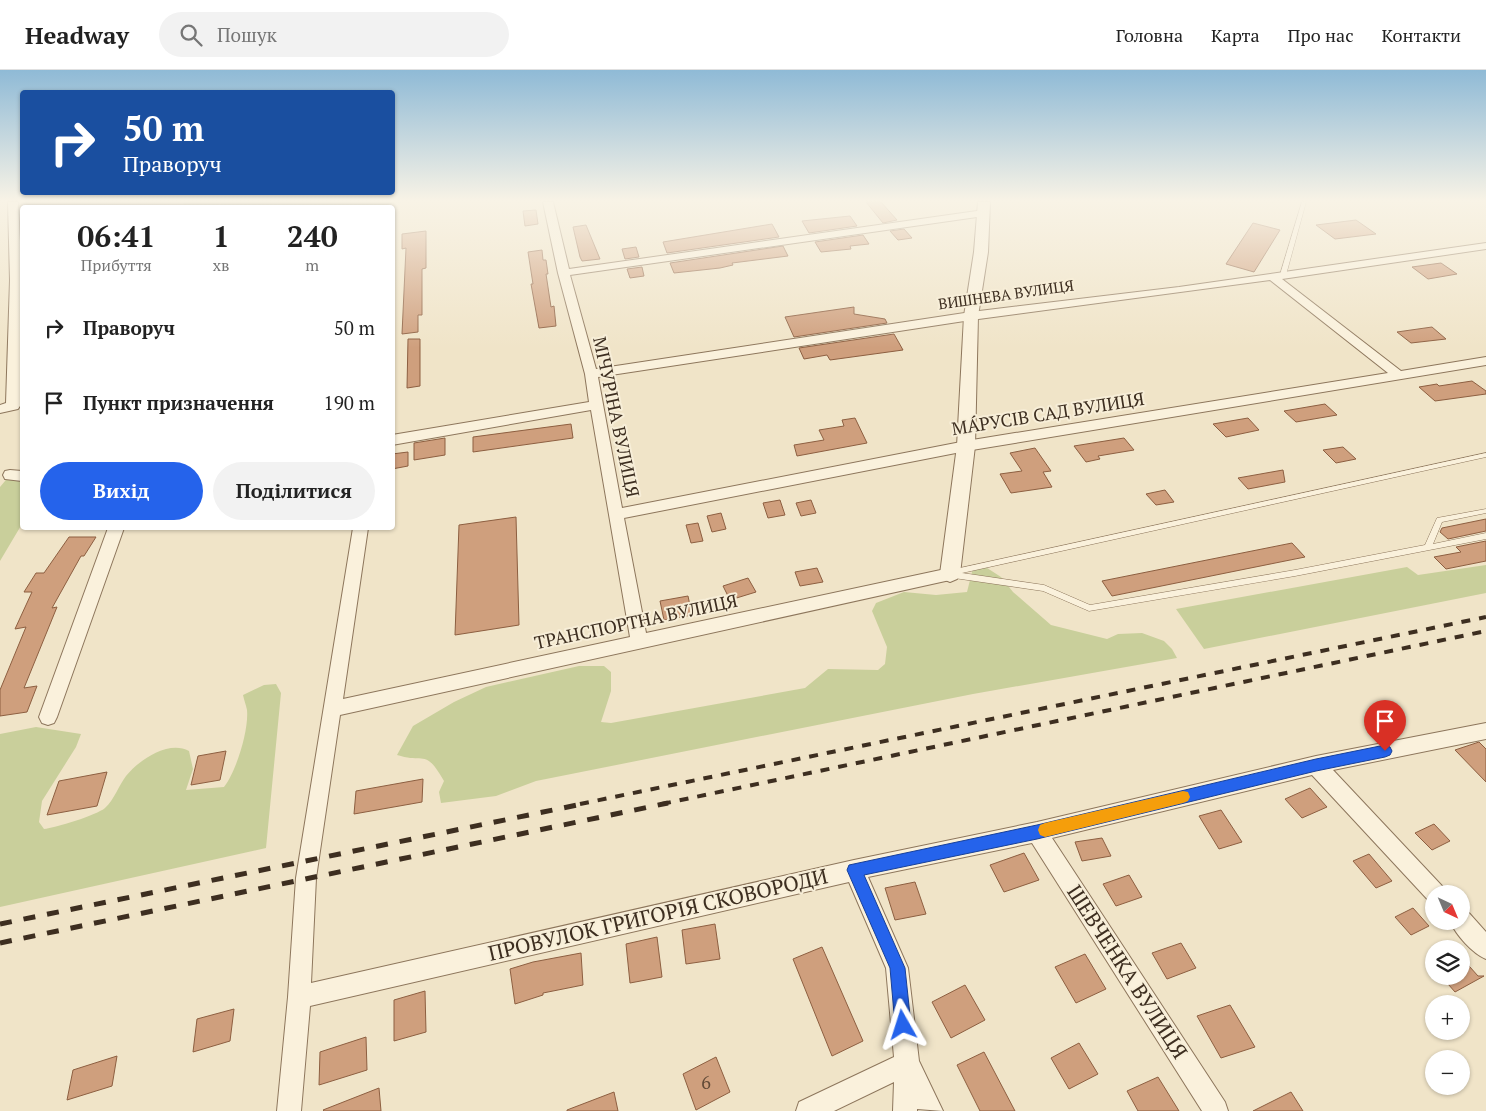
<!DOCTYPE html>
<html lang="uk">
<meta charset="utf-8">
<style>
:root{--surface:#fff;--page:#f2f2f2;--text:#222;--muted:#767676;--line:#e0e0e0;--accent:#2563eb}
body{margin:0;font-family:"PT Serif",serif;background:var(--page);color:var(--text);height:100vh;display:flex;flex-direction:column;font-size:19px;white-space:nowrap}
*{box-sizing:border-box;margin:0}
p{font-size:16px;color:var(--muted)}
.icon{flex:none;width:28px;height:28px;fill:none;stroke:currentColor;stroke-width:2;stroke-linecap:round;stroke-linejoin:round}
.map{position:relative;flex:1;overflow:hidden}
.details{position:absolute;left:20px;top:135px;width:375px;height:325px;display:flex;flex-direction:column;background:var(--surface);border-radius:5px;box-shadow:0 1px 4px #0004}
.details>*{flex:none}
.hud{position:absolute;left:20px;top:20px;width:375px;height:105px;border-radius:5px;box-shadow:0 1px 4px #0004;background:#1a4fa0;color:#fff;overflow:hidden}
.needle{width:32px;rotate:136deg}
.controls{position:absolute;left:1425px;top:815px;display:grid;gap:10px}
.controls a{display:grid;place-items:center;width:45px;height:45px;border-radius:50%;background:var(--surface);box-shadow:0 1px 4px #0004;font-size:25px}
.pin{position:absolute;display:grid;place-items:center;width:42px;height:42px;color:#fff;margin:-51px -21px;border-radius:50% 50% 50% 0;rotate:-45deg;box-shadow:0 0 5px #0007}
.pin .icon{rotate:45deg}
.me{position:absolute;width:55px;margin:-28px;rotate:354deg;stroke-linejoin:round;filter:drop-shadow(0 0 4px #0008)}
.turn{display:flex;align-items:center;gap:18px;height:105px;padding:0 20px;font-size:22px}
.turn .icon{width:65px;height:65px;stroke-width:2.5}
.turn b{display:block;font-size:35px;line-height:42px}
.eta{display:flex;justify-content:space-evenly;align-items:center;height:85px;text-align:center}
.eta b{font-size:30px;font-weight:800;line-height:35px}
.cta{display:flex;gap:10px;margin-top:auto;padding:10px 20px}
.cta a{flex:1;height:58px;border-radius:30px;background:var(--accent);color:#fff;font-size:20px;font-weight:800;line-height:58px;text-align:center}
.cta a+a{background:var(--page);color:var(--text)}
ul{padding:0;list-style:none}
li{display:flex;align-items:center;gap:15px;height:75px;padding:0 20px}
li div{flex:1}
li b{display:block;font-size:19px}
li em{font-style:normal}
header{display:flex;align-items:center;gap:30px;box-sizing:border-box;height:70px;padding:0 25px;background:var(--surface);border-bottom:1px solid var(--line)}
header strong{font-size:24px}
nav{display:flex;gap:28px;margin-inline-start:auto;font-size:18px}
.search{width:350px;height:45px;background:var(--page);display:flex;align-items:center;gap:12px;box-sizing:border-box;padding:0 18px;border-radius:28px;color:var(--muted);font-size:19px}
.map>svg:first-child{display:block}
</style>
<header>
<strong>Headway</strong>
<div class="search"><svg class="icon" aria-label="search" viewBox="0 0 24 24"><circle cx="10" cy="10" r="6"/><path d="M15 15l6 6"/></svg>Пошук</div>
<nav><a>Головна</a><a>Карта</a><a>Про нас</a><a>Контакти</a></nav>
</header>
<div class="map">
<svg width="1486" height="1041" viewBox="0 0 1486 1041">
<rect width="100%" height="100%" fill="#f0e4c8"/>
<path fill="#c9cf9b" d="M 184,132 L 401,132 L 367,138 L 220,137 L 221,133 L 214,137 L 183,137 Z
M 10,405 L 22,406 L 22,454 L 0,491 L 0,417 Z
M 974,494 L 984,496 L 1001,507 L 1013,522 L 1051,555 L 1107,569 L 1118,564 L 1142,563 L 1164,571 L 1172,579 L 1177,588 L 973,624 L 536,711 L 496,726 L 441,733 L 439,722 L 444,711 C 425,678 426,694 397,685 L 413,656 L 454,632 L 486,617 L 579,596 L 604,596 L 611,602 L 611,621 L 601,652 L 611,653 L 805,618 L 828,599 L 878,600 L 885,594 L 887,577 L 872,541 L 876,533 L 904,522 L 936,525 L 967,522 Z
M 1486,495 L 1486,523 L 1204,579 L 1176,539 L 1407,497 L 1418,505 Z
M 276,614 L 281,623 L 266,778 L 0,837 L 0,664 L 36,657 L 81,664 L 76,677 L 42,731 L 39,752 L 44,759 C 55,758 97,745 105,738 C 114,730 119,715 126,706 C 140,689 169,670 189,681 L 193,699 L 186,720 L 224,717 C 236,702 249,660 247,640 C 246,635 244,630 243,625 L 264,615 Z"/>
<path fill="#cf9f7d" stroke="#8d5f41" d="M 866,132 L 881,132 L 897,150 L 883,153 Z
M 536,140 L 538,154 L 525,156 L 523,141 Z
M 850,146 L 857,156 L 809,163 L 802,151 Z
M 1356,150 L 1376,164 L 1335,169 L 1316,155 Z
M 1253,153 L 1280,160 L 1254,202 L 1226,194 Z
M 772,154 L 779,167 L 667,183 L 663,172 Z
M 586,155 L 600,189 L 582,191 L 580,187 L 573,157 Z
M 904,159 L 912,168 L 898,170 L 890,161 Z
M 426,161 L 426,198 L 422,199 L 422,245 L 418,245 L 418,262 L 402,264 L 406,178 L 402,179 L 402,164 Z
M 863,165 L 869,174 L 850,176 L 851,179 L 821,182 L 815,172 Z
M 783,176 L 788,186 L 732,193 L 733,195 L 720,198 L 674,203 L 670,193 Z
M 636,177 L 639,187 L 625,189 L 622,179 Z
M 542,180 L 543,190 L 546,190 L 548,204 L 546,204 L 551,237 L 554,236 L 556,256 L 539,258 L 531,214 L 533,214 L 528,182 Z
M 1441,193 L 1457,204 L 1428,209 L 1412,197 Z
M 642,197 L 644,206 L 630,208 L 627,199 Z
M 854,237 L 854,244 L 885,249 L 887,253 L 794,267 L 785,247 Z
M 1432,257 L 1446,269 L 1411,273 L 1397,262 Z
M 894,264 L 903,280 L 830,290 L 827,285 L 804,289 L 799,278 Z
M 408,269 L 420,269 L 420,316 L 407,318 Z
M 1472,311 L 1486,321 L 1486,324 L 1435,331 L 1419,317 L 1437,314 L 1439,316 Z
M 1325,334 L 1337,345 L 1296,352 L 1284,341 Z
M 855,348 L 867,373 L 797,386 L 794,375 L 824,370 L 819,360 L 844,356 L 842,350 Z
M 1248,348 L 1259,360 L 1226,367 L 1213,354 Z
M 571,354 L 573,368 L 473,382 L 473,367 Z
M 445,368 L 445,385 L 414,390 L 414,373 Z
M 1124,368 L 1134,380 L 1098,386 L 1100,389 L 1086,392 L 1074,376 Z
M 1343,377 L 1356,389 L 1336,393 L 1323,380 Z
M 1035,378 L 1051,401 L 1043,402 L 1052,417 L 1011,423 L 1000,404 L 1022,401 L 1010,383 Z
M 408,382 L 408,396 L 392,399 L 392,384 Z
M 1283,400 L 1285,412 L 1248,419 L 1238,408 Z
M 1165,420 L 1174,432 L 1156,435 L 1146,424 Z
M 780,430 L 785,445 L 768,448 L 763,433 Z
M 811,430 L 816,443 L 801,446 L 796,433 Z
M 721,443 L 726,459 L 712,462 L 707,446 Z
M 516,447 L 519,555 L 455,565 L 459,455 Z
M 1486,449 L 1486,461 L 1448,469 L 1440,462 L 1442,458 Z
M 698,453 L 703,471 L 691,473 L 686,455 Z
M 69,467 L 96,467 L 84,486 L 81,486 L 52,538 L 57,537 L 24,618 L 37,616 L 27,642 L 0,646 L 0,620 L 26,557 L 15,559 L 32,522 L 24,522 L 36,503 L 44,503 Z
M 1486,471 L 1486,491 L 1446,499 L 1434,487 L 1461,482 L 1456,477 Z
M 1292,473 L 1305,487 L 1112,526 L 1102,511 Z
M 817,498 L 823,512 L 800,516 L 795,502 Z
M 748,508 L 756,522 L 730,530 L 723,516 Z
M 688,526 L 692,545 L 664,550 L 660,531 Z
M 1479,672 L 1486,679 L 1486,712 L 1455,680 Z
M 226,681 L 220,710 L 191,715 L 198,686 Z
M 107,702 L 97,736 L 47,745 L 59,711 Z
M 423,709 L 422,732 L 354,744 L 356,721 Z
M 1310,718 L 1327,737 L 1302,748 L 1285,729 Z
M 1221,740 L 1242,772 L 1219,779 L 1199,746 Z
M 1434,754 L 1450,771 L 1432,780 L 1415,763 Z
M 1102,768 L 1111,786 L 1082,791 L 1075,772 Z
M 1024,783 L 1039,810 L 1004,822 L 990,795 Z
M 1369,784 L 1392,811 L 1376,818 L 1353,791 Z
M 1129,805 L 1142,827 L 1116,836 L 1103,814 Z
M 915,812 L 926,844 L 895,850 L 885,818 Z
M 1413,838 L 1429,856 L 1411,865 L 1395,847 Z
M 715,854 L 720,889 L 686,894 L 682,860 Z
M 657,867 L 662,907 L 630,913 L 626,874 Z
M 1181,873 L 1196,898 L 1167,909 L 1152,883 Z
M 822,877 L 863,971 L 832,986 L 793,889 Z
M 581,883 L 583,915 L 543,923 L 543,925 L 515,934 L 510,899 L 533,892 Z
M 1085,884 L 1106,919 L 1076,933 L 1055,897 Z
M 1461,887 L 1478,906 L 1484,906 L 1455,922 L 1441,906 L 1461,906 Z
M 965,915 L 985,950 L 951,968 L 932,932 Z
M 425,921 L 426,962 L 394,971 L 394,930 Z
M 1230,935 L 1255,977 L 1221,988 L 1197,946 Z
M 234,939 L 230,971 L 193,982 L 197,949 Z
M 366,967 L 367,1000 L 319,1015 L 320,982 Z
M 1079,973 L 1098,1004 L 1069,1019 L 1051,988 Z
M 984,982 L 1015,1041 L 980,1041 L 957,995 Z
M 117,986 L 112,1016 L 67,1030 L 73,1000 Z
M 716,987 L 730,1022 L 696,1040 L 683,1004 Z
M 1158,1007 L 1179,1041 L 1138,1041 L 1127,1021 Z
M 379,1018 L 381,1041 L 324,1041 L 323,1040 Z
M 614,1022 L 618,1041 L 567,1041 L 567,1040 Z
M 1291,1022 L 1303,1041 L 1253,1041 Z"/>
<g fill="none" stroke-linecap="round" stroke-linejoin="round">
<defs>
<path id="service" d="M 1302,132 L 1306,132 L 1286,205 L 1281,206 L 1280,205 Z
M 1486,383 L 1486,387 L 962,503 L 1044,515 L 1090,535 L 1295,500 L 1425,475 L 1437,448 L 1486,439 L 1486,443 L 1442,452 L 1433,474 L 1486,463 L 1486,469 L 1295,506 L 1089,541 L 1043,521 L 954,508 L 948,505 L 947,503 L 951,500 Z"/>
<path id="minor" d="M 8,132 L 18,132 L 22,210 L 20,336 L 18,339 L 0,343 L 0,335 L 6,333 L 10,210 Z
M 543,132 L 553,132 L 569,199 L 984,140 L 989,143 L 984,146 L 570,205 L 596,299 L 971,242 L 1179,217 L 1486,173 L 1486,179 L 1282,209 L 1401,301 L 1486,287 L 1486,295 L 966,381 L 624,448 L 646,563 L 950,498 L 956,500 L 958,504 L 956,508 L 950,510 L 340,645 L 316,808 L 311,913 L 854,790 L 1037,752 L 1316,686 L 1486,653 L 1486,669 L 1333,700 L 1443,817 L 1446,824 L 1434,824 L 1434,834 L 1429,831 L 1312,705 L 1052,768 L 1225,1032 L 1228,1041 L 1202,1041 L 1032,773 L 868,807 L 908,898 L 919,991 L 943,1041 L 917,1039 L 917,1041 L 893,1041 L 894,1012 L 834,1041 L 796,1041 L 799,1032 L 894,987 L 886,898 L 849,812 L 310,936 L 301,1041 L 277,1041 L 288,927 L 296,808 L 353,458 L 368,458 L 343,629 L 630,567 L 591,340 L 392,375 L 392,365 L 589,332 L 585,304 L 558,203 ZM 1270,210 L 1388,303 L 966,371 L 622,438 L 598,307 L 971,250 Z
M 10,400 L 22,401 L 22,411 L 5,409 L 3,405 L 5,401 Z
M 108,458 L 124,458 L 57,647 L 54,653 L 48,655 L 42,653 L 39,647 Z
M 1461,840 L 1469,843 L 1486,862 L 1486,889 C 1472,883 1456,865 1450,851 L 1461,851 Z"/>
<path id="tertiary" d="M 978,132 L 990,132 L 988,182 L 978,246 L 975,376 L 960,504 L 957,509 L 950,512 L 943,509 L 940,504 L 957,376 L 964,246 L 974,182 Z"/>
</defs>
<use href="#service" stroke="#8d765c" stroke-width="1"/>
<use href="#minor" stroke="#8d765c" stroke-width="2"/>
<use href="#tertiary" stroke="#8d765c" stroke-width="2"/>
<use href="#service" fill="#faf1dc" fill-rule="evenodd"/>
<use href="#minor" fill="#faf1dc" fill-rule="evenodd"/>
<use href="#tertiary" fill="#faf1dc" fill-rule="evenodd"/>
<path stroke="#3d2e20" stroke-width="4" stroke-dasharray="9 9" stroke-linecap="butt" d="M 580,734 L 1486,547
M 662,734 L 1486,561"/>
<path stroke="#3d2e20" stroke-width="5" stroke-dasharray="12 12" stroke-linecap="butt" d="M 0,854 L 587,733
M 0,873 L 668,733"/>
</g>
<linearGradient id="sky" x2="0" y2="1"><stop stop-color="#8fbad6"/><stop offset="0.47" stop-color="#f8f3e6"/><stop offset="1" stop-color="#f8f3e6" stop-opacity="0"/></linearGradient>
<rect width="1486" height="278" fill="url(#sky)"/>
<path fill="#2563eb" stroke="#184099" d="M 1385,675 L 1390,677 L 1392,681 L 1390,685 L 1385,687 L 1316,701 L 1037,769 L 864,805 L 905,898 L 911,955 L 909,961 L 903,963 L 898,961 L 895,955 L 890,898 L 847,800 L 849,795 L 1037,755 L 1316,689 Z"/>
<path fill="#f59e0b" d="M 1183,721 L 1188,722 L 1190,727 L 1188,731 L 1183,733 L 1045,767 L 1040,765 L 1038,760 L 1040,755 L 1045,753 Z"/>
<g text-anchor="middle" stroke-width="4" stroke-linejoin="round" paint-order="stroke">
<g font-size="15" fill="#3d2e20" stroke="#f7eed8">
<text transform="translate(1006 225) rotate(-8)" y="5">ВИШНЕВА ВУЛИЦЯ</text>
</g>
<g font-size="18" fill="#3d2e20" stroke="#f7eed8">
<text transform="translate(1048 344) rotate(-9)" y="6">МÁРУСІВ САД ВУЛИЦЯ</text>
<text transform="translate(616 347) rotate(78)" y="6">МІЧУРІНА ВУЛИЦЯ</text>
<text transform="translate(636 552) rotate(-12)" y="6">ТРАНСПОРТНА ВУЛИЦЯ</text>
</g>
<g font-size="18" fill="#624a37">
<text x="706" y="1019">6</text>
</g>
<g font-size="21" fill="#3d2e20" stroke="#f7eed8">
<text transform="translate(658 845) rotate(-13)" y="7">ПРОВУЛОК ГРИГОРІЯ СКОВОРОДИ</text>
<text transform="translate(1127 902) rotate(57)" y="7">ШЕВЧЕНКА ВУЛИЦЯ</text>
</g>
</g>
</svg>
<div class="controls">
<a><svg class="needle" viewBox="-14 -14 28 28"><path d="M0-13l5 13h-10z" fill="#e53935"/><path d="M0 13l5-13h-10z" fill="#767676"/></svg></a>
<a><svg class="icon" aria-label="layers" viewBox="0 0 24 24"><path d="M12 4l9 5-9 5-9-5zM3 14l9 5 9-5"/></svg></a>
<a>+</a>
<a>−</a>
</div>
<div class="pin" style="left:1385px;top:681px;background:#d93025"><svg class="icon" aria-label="arrive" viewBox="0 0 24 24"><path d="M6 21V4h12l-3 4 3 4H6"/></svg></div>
<svg class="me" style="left:903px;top:955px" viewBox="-20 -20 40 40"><path d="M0-17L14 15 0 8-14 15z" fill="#2563eb" stroke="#fff" stroke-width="4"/></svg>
<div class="hud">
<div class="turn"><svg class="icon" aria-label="right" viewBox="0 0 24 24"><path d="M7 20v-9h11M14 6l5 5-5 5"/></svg><div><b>50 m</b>Праворуч</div></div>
</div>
<section class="details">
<div class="eta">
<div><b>06:41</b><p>Прибуття</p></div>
<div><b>1</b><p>хв</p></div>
<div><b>240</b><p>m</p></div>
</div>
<ul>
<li><svg class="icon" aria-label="right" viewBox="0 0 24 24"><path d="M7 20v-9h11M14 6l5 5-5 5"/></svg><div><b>Праворуч</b></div><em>50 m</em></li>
<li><svg class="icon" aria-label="arrive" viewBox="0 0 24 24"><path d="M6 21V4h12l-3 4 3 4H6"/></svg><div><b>Пункт призначення</b></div><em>190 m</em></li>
</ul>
<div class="cta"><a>Вихід</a><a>Поділитися</a></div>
</section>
</div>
